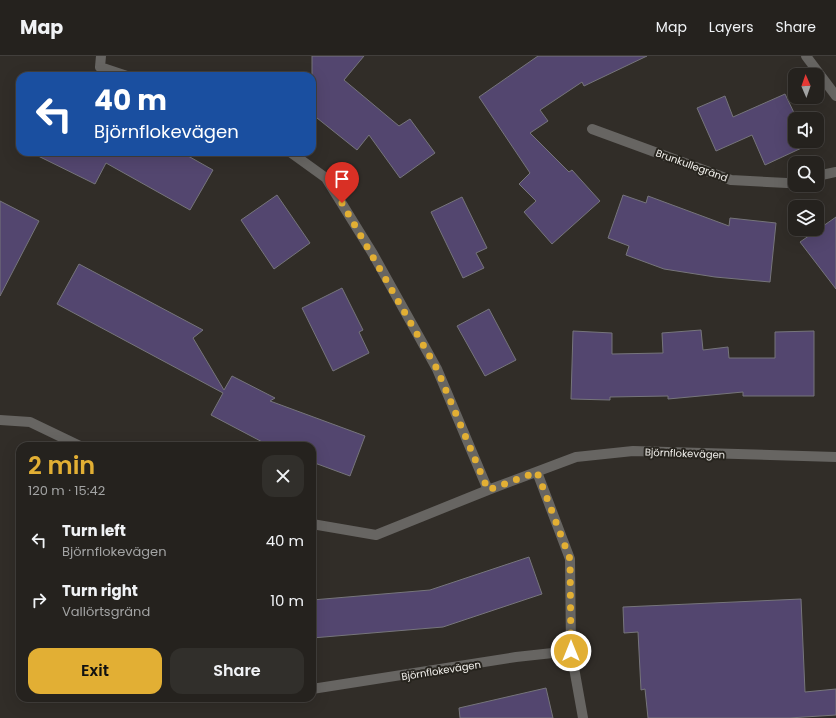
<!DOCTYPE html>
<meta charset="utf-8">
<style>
:root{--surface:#25221e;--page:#312f2b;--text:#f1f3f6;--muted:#a3a4a4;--line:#423f3c;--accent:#e2af34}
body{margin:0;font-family:Poppins,sans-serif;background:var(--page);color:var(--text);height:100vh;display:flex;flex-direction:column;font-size:15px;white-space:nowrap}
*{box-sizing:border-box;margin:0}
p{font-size:13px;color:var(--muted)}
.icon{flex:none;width:22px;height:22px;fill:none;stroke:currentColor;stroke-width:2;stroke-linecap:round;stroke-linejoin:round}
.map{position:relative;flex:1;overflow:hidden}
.panel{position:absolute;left:16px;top:386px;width:300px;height:260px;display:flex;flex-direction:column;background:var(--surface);border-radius:12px;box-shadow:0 4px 16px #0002,0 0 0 1px var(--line)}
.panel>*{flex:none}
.guide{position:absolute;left:16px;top:16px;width:300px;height:84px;border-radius:12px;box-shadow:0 4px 16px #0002,0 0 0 1px var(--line);background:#1a4fa0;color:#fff;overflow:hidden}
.needle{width:26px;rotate:358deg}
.buttons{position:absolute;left:788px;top:12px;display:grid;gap:8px}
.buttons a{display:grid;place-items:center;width:36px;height:36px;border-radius:8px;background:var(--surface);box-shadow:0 4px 16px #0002,0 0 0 1px var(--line);font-size:20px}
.pin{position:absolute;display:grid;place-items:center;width:34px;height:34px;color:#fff;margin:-41px -17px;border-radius:50% 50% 50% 0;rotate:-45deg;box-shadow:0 0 4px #0007}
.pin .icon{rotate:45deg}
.me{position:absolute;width:44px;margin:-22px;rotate:0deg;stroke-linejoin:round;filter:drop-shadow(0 0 3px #0008)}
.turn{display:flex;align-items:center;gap:14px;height:84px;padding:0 12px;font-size:18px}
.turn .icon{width:52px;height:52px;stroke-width:2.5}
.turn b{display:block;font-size:28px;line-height:34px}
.round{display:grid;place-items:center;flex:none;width:42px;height:42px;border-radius:12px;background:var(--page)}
.headline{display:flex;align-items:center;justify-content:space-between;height:68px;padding:0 12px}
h1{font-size:24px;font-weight:600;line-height:30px;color:var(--accent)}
.cta{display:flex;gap:8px;margin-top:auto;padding:8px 12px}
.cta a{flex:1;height:46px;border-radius:12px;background:var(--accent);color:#111;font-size:16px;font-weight:600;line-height:46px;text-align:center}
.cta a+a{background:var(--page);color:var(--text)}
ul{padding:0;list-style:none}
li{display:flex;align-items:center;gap:12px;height:60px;padding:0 12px}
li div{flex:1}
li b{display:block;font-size:15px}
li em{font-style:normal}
header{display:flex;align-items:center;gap:24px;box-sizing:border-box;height:56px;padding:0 20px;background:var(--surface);border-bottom:1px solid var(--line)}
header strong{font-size:19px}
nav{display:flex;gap:22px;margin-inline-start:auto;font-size:14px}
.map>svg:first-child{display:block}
</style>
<header>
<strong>Map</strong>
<nav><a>Map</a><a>Layers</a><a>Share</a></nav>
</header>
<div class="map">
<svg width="836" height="662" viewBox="0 0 836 662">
<rect width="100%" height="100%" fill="#312d28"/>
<path fill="#53466f" stroke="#76757b" d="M 312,0 L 364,0 L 344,24 L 399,70 L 410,63 L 435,97 L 400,122 L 369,79 L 357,94 L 312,58 Z
M 538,0 L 647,0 L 584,30 L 582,26 L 540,54 L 548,65 L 530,77 L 569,116 L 572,114 L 600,145 L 552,188 L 524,156 L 536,145 L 519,128 L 530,117 L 479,41 Z
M 785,38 L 797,63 L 795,63 L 795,85 L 806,85 L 808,89 L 765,109 L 752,79 L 716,95 L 697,52 L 725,40 L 733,61 Z
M 30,96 L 181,96 L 213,114 L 190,154 L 106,107 L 95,128 Z
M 277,139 L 310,187 L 274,213 L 241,164 Z
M 623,139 L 646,147 L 648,140 L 729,170 L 730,162 L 776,167 L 770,226 L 715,221 L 664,213 L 626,199 L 629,190 L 608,182 Z
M 462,141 L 487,192 L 476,197 L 484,212 L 463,222 L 431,156 Z
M 0,145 L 39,165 L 0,240 Z
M 836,161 L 836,233 L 800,186 Z
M 79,208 L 203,274 L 193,282 L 224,334 L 232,320 L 275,342 L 270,345 L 365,380 L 350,420 L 312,406 L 312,390 L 270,390 L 211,359 L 223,337 L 57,248 Z
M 342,232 L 363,274 L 359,276 L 369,297 L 333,315 L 302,252 Z
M 489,253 L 516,304 L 485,320 L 457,270 Z
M 701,274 L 703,294 L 728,291 L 729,302 L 775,302 L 775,276 L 814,275 L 814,340 L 743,340 L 743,336 L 668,343 L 668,340 L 610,341 L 610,344 L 571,343 L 573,275 L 612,277 L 612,298 L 663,297 L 662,277 Z
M 529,501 L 542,538 L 443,571 L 312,582 L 312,544 L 430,534 Z
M 801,543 L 805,636 L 836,633 L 836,659 L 789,662 L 648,662 L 645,633 L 641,634 L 638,576 L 624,577 L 623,551 Z
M 546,632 L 553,662 L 460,662 L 459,652 Z"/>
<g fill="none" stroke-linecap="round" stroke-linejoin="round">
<path stroke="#676562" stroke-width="10" d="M 0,364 L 30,366 L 80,390"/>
<path stroke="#676562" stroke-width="10" d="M 101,0 L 100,11 L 127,20
M 806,0 L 836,40
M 592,73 L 731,124 L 787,127 L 795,125
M 290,96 L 326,122 L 373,198 L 437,313 L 488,434
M 817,120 L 836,116
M 537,416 L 570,503 L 571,595 L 583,662
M 312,468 L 376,479 L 488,434 L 576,401 L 633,395 L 836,401
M 312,633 L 516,601 L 571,595"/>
</g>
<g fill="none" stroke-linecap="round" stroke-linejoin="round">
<path stroke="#e2af34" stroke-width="7" stroke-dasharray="0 12.6" d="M 342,147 L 437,313 L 488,434 L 537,416 L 570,503 L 571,595"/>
</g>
<g text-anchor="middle" stroke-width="4" stroke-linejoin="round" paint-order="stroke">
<g font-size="10" fill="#f3f1ed" stroke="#27241e">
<text transform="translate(692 109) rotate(20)" y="4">Brunkullegränd</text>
<text transform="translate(685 397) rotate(2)" y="4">Björnflokevägen</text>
<text transform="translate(441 614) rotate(-9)" y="4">Björnflokevägen</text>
</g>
</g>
</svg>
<div class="buttons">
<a><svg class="needle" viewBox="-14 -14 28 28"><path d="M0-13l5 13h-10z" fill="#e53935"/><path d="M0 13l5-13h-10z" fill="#a3a4a4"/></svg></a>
<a><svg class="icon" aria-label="sound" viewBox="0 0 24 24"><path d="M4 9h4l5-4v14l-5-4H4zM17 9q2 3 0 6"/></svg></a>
<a><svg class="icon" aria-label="search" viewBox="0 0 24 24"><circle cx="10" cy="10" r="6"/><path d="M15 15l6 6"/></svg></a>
<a><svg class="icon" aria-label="layers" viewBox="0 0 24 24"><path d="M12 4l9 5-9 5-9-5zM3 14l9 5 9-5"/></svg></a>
</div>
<div class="pin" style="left:342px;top:147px;background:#d93025"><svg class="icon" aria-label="arrive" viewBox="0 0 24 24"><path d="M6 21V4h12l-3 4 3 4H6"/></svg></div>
<svg class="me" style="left:571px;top:595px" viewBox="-20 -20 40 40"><circle r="17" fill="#e2af34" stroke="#fff" stroke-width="3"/><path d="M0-11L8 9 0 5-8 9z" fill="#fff"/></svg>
<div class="guide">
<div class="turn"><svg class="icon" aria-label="left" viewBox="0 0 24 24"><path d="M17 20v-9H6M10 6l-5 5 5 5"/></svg><div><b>40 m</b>Björnflokevägen</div></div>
</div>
<section class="panel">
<div class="headline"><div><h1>2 min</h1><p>120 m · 15:42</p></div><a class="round"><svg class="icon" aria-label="close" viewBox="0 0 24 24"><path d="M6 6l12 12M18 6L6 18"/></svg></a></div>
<ul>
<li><svg class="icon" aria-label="left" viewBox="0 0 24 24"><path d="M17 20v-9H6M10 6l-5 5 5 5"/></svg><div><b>Turn left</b><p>Björnflokevägen</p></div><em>40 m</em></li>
<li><svg class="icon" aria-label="right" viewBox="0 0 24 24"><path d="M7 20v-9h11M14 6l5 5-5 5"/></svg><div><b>Turn right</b><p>Vallörtsgränd</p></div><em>10 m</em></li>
</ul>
<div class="cta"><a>Exit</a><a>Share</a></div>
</section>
</div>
